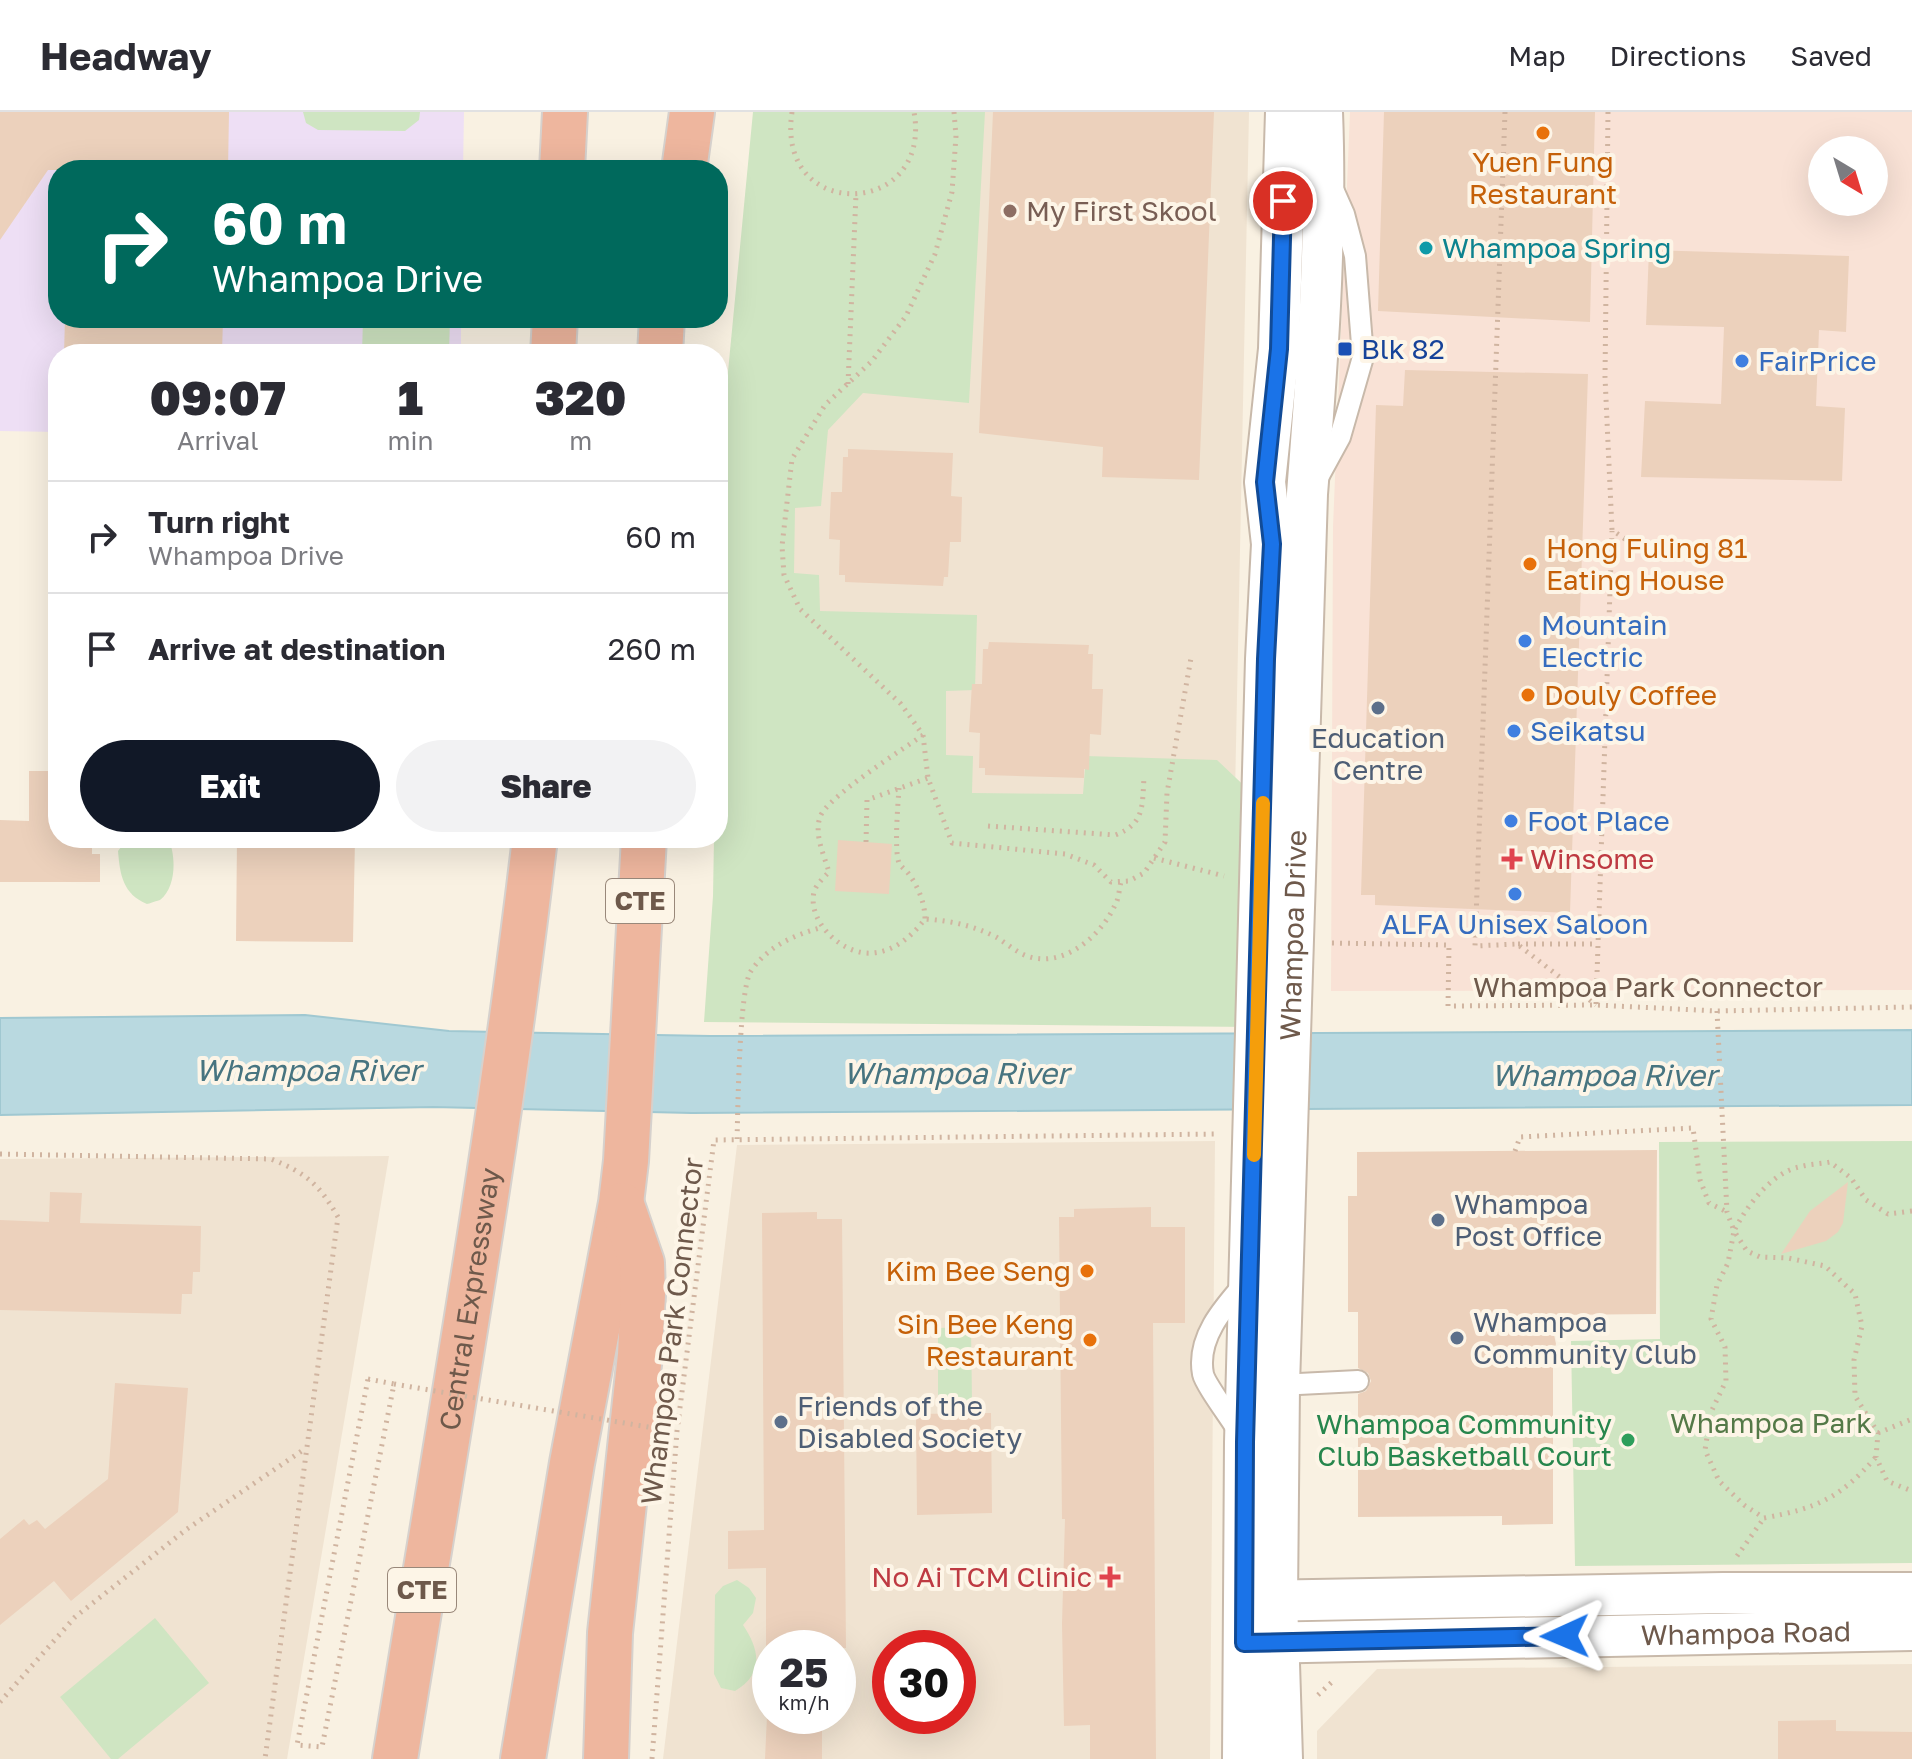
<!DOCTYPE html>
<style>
:root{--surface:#fff;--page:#f2f2f3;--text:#2b2b33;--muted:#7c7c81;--line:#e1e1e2;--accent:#111827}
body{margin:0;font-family:"Golos Text",sans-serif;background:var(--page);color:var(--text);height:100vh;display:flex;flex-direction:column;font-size:30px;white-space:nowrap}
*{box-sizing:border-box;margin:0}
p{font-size:26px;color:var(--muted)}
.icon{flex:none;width:44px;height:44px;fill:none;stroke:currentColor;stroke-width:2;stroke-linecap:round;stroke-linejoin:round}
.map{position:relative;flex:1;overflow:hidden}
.panel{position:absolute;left:48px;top:232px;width:680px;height:504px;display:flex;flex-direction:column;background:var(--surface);border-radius:32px;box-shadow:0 8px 32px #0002}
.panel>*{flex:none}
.hud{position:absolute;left:48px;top:48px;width:680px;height:168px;border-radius:32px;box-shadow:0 8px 32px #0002;background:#00695c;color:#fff;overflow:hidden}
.needle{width:52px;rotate:142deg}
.controls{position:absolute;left:1808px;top:24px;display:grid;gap:16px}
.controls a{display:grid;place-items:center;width:80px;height:80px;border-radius:50%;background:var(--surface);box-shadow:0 8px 32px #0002;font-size:40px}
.speed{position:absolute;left:752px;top:1518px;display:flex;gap:16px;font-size:40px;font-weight:700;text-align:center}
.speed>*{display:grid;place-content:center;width:104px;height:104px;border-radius:50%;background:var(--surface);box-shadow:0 8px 32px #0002;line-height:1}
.speed small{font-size:20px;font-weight:400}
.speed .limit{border:12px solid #d22;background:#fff;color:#111}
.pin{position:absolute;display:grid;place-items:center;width:68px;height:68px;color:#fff;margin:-34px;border:4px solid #fff;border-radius:50%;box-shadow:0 2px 8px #0007}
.me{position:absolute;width:88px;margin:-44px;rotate:269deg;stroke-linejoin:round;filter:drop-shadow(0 0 6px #0008)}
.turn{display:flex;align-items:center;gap:28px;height:168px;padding:0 32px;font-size:36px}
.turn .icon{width:104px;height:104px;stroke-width:2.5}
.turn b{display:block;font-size:56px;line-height:68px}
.eta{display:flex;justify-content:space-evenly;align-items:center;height:136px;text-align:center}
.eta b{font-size:48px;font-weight:800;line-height:56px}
.cta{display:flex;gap:16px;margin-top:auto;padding:16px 32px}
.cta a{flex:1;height:92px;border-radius:48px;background:var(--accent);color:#fff;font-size:32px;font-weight:800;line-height:92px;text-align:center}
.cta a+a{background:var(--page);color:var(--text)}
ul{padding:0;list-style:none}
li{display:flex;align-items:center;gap:24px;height:112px;padding:0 32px;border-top:2px solid var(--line)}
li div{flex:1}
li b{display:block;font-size:30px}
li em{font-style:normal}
header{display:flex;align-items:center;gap:48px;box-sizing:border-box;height:112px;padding:0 40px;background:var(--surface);border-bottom:2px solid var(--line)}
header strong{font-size:38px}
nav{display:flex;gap:44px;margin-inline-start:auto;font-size:28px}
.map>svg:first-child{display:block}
</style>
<header>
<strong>Headway</strong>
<nav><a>Map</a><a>Directions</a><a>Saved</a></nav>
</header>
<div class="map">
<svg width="1912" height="1647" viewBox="0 0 1912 1647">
<rect width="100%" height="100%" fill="#f9f1e2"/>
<path fill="#f0e3d1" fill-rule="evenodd" d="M 812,0 L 1249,0 L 1231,877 L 750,883 Z
M 1215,1029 L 1210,1647 L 663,1647 L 737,1033 ZM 770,1536 L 838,1536 L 838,1604 L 770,1604 ZM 890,1536 L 958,1536 L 958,1604 L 890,1604 Z
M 389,1044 L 287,1647 L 0,1647 L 0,1047 Z
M 1912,1552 L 1912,1647 L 1317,1647 L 1317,1619 L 1377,1557 Z"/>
<path fill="#f9e2d6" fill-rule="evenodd" d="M 1350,0 L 1912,0 L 1912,878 L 1331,879 L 1333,415 ZM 1822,38 L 1874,38 L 1874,90 L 1822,90 Z"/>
<path fill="#eedff5" d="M 0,0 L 464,0 L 463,58 L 58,58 L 58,206 L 461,206 L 461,242 L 58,242 L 58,320 L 0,319 Z"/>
<path fill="#cfe5c2" d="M 303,0 L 420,0 L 419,8 L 405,19 L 318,18 L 306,11 Z
M 753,0 L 985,0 L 969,291 L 863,281 L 828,318 L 821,394 L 795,396 L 794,461 L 819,463 L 820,499 L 977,503 L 975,578 L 946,579 L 946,643 L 973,644 L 972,681 L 1083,682 L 1086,644 L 1217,648 L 1254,683 L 1252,915 L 704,910 L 713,784 L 714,726 L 718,726 L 718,549 L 727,270 Z
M 363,206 L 450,206 L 449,242 L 362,242 Z
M 128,726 L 168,726 C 176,742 177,775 160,788 C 159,788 148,792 147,792 C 123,782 120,763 118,739 Z
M 1912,1029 L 1912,1451 L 1575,1454 L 1571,1229 L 1660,1227 L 1659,1030 Z
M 971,1215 L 972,1290 L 938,1291 L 938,1216 Z
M 737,1468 L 749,1476 L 756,1486 L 753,1501 L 743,1513 C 760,1538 764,1562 735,1579 L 721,1576 L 714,1562 L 715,1483 L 723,1474 Z
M 155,1506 L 209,1571 L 118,1647 L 111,1647 L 60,1585 Z"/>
<path fill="#b9d9e0" stroke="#a0c8d1" stroke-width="2" d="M 305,903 L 449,919 L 710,924 L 1912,918 L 1912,993 L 692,1001 L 433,995 L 0,1003 L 0,906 Z"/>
<path fill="#ecd1bc" d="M 0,0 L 229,0 L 228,58 L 48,58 L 0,128 Z
M 993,0 L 1214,0 L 1199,368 L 1102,365 L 1103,335 L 979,321 Z
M 1384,0 L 1595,0 L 1590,210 L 1378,199 Z
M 1649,138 L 1849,144 L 1846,220 L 1819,218 L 1816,294 L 1845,296 L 1842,369 L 1641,365 L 1645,289 L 1721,292 L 1724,215 L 1646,213 Z
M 65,206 L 223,206 L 222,242 L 64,242 Z
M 1405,258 L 1588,262 L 1570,801 L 1375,793 L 1375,783 L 1361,783 L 1376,293 L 1403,294 Z
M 848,337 L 953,341 L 951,384 L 962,385 L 961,430 L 950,430 L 948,465 L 944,465 L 943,474 L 845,470 L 845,463 L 839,463 L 840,428 L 829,427 L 831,380 L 842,380 L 843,345 L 848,345 Z
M 989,530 L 1089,533 L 1088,542 L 1093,542 L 1092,577 L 1103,577 L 1101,623 L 1090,622 L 1089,658 L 1084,657 L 1084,666 L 985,663 L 985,656 L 979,656 L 980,621 L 969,620 L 972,572 L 982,572 L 983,537 L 988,537 Z
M 29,659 L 58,659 L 58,726 L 92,727 L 92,742 L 100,742 L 100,770 L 0,770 L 0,708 L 29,709 Z
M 237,726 L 355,726 L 353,830 L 236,829 Z
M 838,728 L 892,732 L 889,782 L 835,779 Z
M 1657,1038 L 1656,1202 L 1550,1203 L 1556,1232 L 1553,1240 L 1553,1412 L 1502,1413 L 1502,1404 L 1358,1405 L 1358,1282 L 1366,1279 L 1371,1269 L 1368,1261 L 1358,1256 L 1358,1200 L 1348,1200 L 1348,1084 L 1357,1084 L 1357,1040 Z
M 1848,1070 L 1843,1111 L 1838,1120 L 1826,1129 L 1781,1142 L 1810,1099 Z
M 50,1080 L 82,1081 L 80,1111 L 201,1114 L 200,1160 L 193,1160 L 192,1182 L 182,1182 L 181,1202 L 0,1198 L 0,1108 L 49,1110 Z
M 1151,1095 L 1151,1115 L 1185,1115 L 1185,1211 L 1153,1211 L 1156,1647 L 1090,1647 L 1090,1613 L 1064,1614 L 1062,1512 L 1065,1407 L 1062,1407 L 1059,1105 L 1074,1105 L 1074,1097 Z
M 817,1100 L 817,1107 L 842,1107 L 846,1536 L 766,1536 L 766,1456 L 728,1457 L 728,1419 L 764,1418 L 762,1101 Z
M 115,1271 L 188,1276 L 178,1400 L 71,1489 L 54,1469 L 0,1513 L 0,1427 L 24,1407 L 29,1413 L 37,1408 L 45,1417 L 108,1367 Z
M 991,1301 L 992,1401 L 917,1403 L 916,1302 Z
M 767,1604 L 822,1604 L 822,1647 L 765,1647 Z
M 1836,1608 L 1836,1619 L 1912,1620 L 1912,1647 L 1778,1647 L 1778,1609 Z"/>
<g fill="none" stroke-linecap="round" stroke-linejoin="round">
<defs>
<path id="lane" d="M 1316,369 L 1340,325 L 1363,245 L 1355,144 L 1344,102 L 1332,75
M 1279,1273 L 1358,1269
M 1239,1320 C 1232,1308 1205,1272 1203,1262 C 1196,1225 1225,1194 1247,1169"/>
<g id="street">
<path d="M 1252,1489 L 1723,1481 L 1912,1481"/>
<path id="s1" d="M 1252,1531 L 1912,1518"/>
<path d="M 1243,1647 L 1245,1330 L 1266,547 L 1272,432 L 1265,370 L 1279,237 L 1286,0"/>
<path id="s2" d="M 1282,1647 L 1277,1488 L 1279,1273 L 1307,382 C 1317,255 1327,127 1322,0"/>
</g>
<g id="highway">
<path d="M 562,58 L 565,0"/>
<path d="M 684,58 L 692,0"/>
<path d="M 553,242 L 555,206"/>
<path d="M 660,242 L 662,206"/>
<path id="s3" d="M 395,1647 C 444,1341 499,1034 535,726"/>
<path d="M 523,1647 L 572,1351 L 621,1091 L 626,1049 L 644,726"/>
<path d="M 606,1647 L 610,1521 L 640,1243 L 643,1182 L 642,1151 L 622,1093"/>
</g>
</defs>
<use href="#lane" stroke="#c8b9aa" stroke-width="24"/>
<use href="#street" stroke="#c8b9aa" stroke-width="44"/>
<use href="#highway" stroke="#d6d1cd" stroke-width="48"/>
<path stroke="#d0b4a0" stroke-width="5" stroke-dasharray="2 6" stroke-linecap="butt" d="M 792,0 C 775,112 933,106 914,0
M 954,0 L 956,24 L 952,80 L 935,142 L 906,204 L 872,249 L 825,293 L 792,347 L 782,434 L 784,463 L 800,497 L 901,592 L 923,623 L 928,666 L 952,731 L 1065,742 L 1094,753 L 1111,770 L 1129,769 L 1144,761 L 1165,730 L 1167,681 L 1191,546
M 1505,0 L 1475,834 L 1517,832 L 1596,893
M 1608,0 L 1605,265 L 1612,418 L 1625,427 L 1672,435
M 848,272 L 856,82
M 923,623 C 902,638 827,685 820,705 C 814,723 824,743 829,760 C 823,766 816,773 814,780 C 807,811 844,844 873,841 C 895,839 912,824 925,807 C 951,809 972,813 996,825 C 1006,831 1016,840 1027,844 C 1063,857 1101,824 1115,793 C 1119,787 1119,777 1121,770
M 899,676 C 898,692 894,738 899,751 C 901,755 905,757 908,761 C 918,774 925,791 925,807
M 988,714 L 1115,723 C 1145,712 1142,694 1144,666
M 866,730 L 867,688 L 928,666
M 1154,746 L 1224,764
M 1332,831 L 1449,833 L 1448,894 L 1596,893 L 1717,899 L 1912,895
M 1518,832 L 1597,832
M 1596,892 L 1612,419
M 1717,899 L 1727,1100 L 1734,1119 L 1728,1151 L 1717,1173 L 1711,1207 L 1725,1235 L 1726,1269 L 1711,1300 L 1705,1338 L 1719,1369 L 1744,1393 L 1764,1406 C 1818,1396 1840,1386 1876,1345
M 737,1027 C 738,999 739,876 751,859 C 768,834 794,823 823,815
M 1515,1039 L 1520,1025 L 1693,1016 L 1700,1068 L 1709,1091 L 1727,1100
M 0,1042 L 271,1047 C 306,1061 319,1072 338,1105 L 265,1647
M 1912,1099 L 1888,1102 L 1866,1088 L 1851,1066 L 1830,1050 C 1820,1052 1809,1052 1799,1055 C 1771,1061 1746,1095 1734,1119 L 1747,1139 L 1760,1145 L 1788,1146 L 1825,1154 L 1855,1182 L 1862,1214 L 1854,1248 L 1855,1284 L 1878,1321 L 1876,1345 L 1887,1369 L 1912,1379
M 368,1267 L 394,1272 L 322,1635 L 297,1633 Z
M 1878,1321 L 1912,1307
M 1737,1444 L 1764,1406
M 1318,1583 L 1334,1568
M 0,1590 L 75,1505 L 187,1417 L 306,1336
M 652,1647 L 677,1319 L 714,1028 L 1218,1022"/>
<use href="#lane" stroke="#fff" stroke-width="20"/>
<use href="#street" stroke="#fff" stroke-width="40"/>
<use href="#highway" stroke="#eeb69e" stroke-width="44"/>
<path stroke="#d0b4a0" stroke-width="5" stroke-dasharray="2 6" stroke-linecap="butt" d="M 394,1272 L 654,1316"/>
</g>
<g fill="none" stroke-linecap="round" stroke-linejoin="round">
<defs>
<path id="route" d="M 1283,89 L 1279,237 L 1265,370 L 1272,432 L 1266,547 L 1245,1330 L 1244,1531 L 1565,1524"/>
</defs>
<use href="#route" stroke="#114b97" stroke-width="20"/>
<use href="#route" stroke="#1a73e8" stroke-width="14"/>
<path stroke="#f59e0b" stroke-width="14" d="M 1254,1043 L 1263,691"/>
</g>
<g fill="#e8710a" stroke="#fdf5e7" stroke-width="3">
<circle cx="1543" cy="21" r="8"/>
<circle cx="1530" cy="452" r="8"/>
<circle cx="1528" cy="583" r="8"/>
<circle cx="1087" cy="1159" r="8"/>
<circle cx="1090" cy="1228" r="8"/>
</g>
<circle fill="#8d6e63" stroke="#fdf5e7" stroke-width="3" cx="1010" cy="99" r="8"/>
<circle fill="#0f9aa8" stroke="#fdf5e7" stroke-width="3" cx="1426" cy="136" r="8"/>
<rect fill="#1a4fb4" stroke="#fdf5e7" stroke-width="3" x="1337" y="229" width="16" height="16" rx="4"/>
<g fill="#3f7fe0" stroke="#fdf5e7" stroke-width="3">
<circle cx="1742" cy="249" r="8"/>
<circle cx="1525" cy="529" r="8"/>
<circle cx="1514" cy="619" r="8"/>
<circle cx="1511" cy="709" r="8"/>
<circle cx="1515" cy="782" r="8"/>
</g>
<g fill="#5c6f8a" stroke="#fdf5e7" stroke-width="3">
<circle cx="1378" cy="596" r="8"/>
<circle cx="1438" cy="1108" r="8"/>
<circle cx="1457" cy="1226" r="8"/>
<circle cx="781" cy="1310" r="8"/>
</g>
<g fill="#e0444e" stroke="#fdf5e7" stroke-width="3">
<path d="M1508 735h8v8h8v8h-8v8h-8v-8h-8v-8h8z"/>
<path d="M1106 1453h8v8h8v8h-8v8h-8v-8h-8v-8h8z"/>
</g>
<circle fill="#2e9e5b" stroke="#fdf5e7" stroke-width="3" cx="1628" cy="1328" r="8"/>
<g text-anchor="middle" stroke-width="8" stroke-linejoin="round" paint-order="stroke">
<g fill="#fdf5e7" stroke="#99887a" stroke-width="2">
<rect x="606" y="767" width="68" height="44" rx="6"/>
<rect x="388" y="1456" width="68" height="44" rx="6"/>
</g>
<g font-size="26" font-weight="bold" fill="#6e594b">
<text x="640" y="798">CTE</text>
<text x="422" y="1487">CTE</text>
</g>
<g font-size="28" fill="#c56008" stroke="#fdf5e7" text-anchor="start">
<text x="1543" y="60" text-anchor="middle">Yuen Fung<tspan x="1543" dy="32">Restaurant</tspan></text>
<text x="1546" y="446">Hong Fuling 81<tspan x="1546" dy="32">Eating House</tspan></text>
<text x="1544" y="593">Douly Coffee</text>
<text x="1071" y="1169" text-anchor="end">Kim Bee Seng</text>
<text x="1074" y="1222" text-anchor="end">Sin Bee Keng<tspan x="1074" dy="32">Restaurant</tspan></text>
</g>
<g font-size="28" fill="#785e54" stroke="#fdf5e7" text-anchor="start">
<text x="1026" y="109">My First Skool</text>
</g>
<g font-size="28" fill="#0d838f" stroke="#fdf5e7" text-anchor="start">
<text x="1442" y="146">Whampoa Spring</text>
</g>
<g font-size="28" fill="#164399" stroke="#fdf5e7" text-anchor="start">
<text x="1361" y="247">Blk 82</text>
</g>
<g font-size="28" fill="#366cbe" stroke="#fdf5e7" text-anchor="start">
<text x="1758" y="259">FairPrice</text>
<text x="1541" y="523">Mountain<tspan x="1541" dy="32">Electric</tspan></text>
<text x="1530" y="629">Seikatsu</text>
<text x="1527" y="719">Foot Place</text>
<text x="1515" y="822" text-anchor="middle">ALFA Unisex Saloon</text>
</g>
<g font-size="28" fill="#4e5e75" stroke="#fdf5e7" text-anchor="start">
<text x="1378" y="636" text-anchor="middle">Education<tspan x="1378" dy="32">Centre</tspan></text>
<text x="1454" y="1102">Whampoa<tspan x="1454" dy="32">Post Office</tspan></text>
<text x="1473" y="1220">Whampoa<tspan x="1473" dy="32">Community Club</tspan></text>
<text x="797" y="1304">Friends of the<tspan x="797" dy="32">Disabled Society</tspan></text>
</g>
<g font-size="28" fill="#be3a42" stroke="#fdf5e7" text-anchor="start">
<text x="1530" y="757">Winsome</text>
<text x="1092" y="1475" text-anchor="end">No Ai TCM Clinic</text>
</g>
<g font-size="28" fill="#6e594b" stroke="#fdf5e7">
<text dy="10" stroke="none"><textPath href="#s2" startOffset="824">Whampoa Drive</textPath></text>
<text x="1648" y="885">Whampoa Park Connector</text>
<text dy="10" stroke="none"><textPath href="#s3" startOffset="466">Central Expressway</textPath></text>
<text transform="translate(672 1219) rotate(-83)" y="10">Whampoa Park Connector</text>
<text dy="10" stroke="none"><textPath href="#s1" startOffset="494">Whampoa Road</textPath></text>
</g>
<g font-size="28" fill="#547947" stroke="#fdf5e7">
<text x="1771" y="1321">Whampoa Park</text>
</g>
<g font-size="28" fill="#27864d" stroke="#fdf5e7" text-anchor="end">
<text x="1612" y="1322">Whampoa Community<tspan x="1612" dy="32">Club Basketball Court</tspan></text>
</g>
<g font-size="30" font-style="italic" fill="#477480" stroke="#fdf5e7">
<text x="308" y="969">Whampoa River</text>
<text x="956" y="972">Whampoa River</text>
<text x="1604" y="974">Whampoa River</text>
</g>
</g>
</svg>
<div class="controls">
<a><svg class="needle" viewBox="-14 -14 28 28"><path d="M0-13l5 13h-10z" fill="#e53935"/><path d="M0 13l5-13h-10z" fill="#7c7c81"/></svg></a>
</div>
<div class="speed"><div>25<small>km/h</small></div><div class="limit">30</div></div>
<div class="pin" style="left:1283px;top:89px;background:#d93025"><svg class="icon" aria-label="arrive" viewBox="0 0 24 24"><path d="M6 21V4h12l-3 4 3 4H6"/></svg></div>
<svg class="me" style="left:1565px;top:1524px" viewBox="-20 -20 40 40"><path d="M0-17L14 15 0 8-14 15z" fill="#1a73e8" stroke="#fff" stroke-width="4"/></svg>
<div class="hud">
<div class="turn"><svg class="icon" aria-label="right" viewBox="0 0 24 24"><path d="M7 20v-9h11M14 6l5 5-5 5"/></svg><div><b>60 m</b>Whampoa Drive</div></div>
</div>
<section class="panel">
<div class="eta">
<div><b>09:07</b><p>Arrival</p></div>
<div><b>1</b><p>min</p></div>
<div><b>320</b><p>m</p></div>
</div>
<ul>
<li><svg class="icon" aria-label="right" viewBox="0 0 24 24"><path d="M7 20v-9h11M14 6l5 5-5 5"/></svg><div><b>Turn right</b><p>Whampoa Drive</p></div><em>60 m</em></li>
<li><svg class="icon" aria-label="arrive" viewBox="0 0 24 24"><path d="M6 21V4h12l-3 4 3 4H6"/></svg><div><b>Arrive at destination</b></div><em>260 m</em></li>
</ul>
<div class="cta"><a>Exit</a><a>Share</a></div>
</section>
</div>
